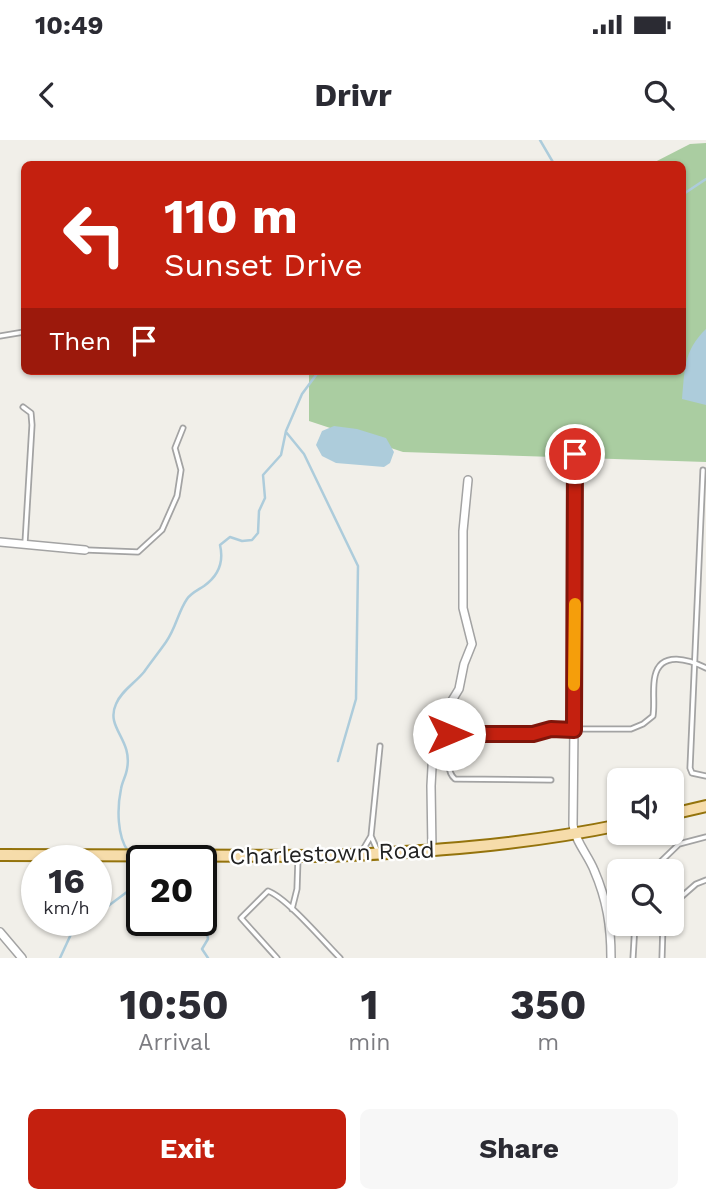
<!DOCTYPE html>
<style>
:root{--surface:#fff;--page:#f7f7f7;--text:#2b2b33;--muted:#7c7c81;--accent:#c4200f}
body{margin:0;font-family:"Work Sans",sans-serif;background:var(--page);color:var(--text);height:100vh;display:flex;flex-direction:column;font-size:26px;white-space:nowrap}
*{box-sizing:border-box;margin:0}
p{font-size:23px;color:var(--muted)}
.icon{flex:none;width:38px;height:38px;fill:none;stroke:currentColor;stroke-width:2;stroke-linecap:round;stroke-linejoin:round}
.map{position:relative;height:818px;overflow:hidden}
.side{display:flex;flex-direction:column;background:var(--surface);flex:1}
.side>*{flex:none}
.guide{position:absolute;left:21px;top:21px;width:665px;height:214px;border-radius:10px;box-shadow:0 2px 5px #0004;background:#c4200f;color:#fff;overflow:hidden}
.tools{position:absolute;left:607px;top:628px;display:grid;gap:14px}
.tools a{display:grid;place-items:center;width:77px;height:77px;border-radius:10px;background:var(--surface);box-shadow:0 2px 5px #0004;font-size:35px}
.speed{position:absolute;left:21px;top:705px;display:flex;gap:14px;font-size:35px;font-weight:700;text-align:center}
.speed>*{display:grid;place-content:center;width:91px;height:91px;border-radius:50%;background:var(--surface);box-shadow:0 2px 5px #0004;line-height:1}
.speed small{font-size:18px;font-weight:400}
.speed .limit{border:4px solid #111;border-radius:10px;background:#fff;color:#111}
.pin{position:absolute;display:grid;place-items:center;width:60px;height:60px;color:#fff;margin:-30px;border:4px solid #fff;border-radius:50%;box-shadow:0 2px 7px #0007}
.me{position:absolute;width:77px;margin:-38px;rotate:90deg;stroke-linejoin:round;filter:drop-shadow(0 0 5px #0008)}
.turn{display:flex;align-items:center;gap:24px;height:147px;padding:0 28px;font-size:32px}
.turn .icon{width:91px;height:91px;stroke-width:2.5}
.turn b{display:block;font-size:49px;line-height:60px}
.then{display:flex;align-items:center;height:66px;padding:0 28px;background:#0003;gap:14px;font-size:26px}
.eta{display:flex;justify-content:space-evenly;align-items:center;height:119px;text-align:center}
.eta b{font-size:42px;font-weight:700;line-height:49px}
.button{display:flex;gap:14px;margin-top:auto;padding:14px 28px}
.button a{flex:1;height:80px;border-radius:10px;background:var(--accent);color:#fff;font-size:28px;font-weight:700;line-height:80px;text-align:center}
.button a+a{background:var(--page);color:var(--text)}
.status{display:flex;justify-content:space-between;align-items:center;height:49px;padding:0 35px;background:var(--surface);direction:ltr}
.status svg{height:19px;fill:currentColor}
header{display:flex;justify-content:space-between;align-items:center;height:91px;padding:0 28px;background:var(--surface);font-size:32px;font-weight:700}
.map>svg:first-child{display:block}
</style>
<div class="status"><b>10:49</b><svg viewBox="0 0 49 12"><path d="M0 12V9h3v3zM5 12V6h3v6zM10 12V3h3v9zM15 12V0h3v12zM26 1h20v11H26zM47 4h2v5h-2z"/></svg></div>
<header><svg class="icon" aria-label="back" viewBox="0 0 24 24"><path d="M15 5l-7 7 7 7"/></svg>Drivr<svg class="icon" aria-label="search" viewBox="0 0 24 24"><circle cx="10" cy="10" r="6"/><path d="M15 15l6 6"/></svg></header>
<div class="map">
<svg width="706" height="818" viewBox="0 0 706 818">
<rect width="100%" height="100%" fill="#f1efe9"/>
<path fill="#aacda1" d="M 706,3 L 706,322 L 403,312 L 309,281 L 309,231 L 682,231 L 682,24 L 651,24 L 690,4 Z"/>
<path fill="#adccdb" d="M 706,189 L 706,265 L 682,259 C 685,230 683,211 706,189 Z
M 334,286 L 357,289 L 386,298 L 394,312 L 390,323 L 384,327 L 336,323 L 322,316 L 316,305 L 322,291 Z"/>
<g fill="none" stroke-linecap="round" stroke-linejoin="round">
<path stroke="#adccdb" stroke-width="2.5" d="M 540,0 L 554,24
M 682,55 L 706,39
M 286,292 L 304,314 L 358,426 L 356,559 L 338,621
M 128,711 C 117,696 117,668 121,649 C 122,642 126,636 127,629 C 133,599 105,588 116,564 C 121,551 135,543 144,532 C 151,522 159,512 166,502 C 176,488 178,472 187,459 C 191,453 198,450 204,446 C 218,436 224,422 220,405 L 230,397 L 242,401 L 252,400 L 258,393 L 259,371 L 265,358 L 263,335 L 281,315 L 286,291 L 302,254 L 319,231
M 134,720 L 142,732
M 96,775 L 135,746 L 142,735
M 201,780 L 206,785 L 208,799 L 202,809 L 208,818
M 60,818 L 72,792 L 89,780"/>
<defs>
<path id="lane" d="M 0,196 L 24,192
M 23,267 L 31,273 L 32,285 L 25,403
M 703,330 L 690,628 L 692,633 L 706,636
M 87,410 L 138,412 L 162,390 L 177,356 L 181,330 L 175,308 L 183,288
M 436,594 L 533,594 L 551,589 L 631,589 L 643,584 L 653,576 C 655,563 652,549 655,536 C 661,510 690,520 706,528
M 450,594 C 450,607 444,630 455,639 L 551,640
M 371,696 L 380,606
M 361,713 L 371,696 L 378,712
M 650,732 L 679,704 L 706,697
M 672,744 L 682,756
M 672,765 L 696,744 L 706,740
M 608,767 L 620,767
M 292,769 L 297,749 L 298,718
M 277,818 L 241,778 L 268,751 C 287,758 324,802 340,818
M 633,818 L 635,784
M 662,818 L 663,784"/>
<path id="street" d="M 577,298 L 573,685 C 575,701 588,715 594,730 C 607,760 611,786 611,818
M 0,402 L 85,410
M 432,710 L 431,646 L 434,590 L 459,549 L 464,524 L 472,504 L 463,468 L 463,391 L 468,340
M 0,792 L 22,818"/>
<path id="primary" d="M 672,674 L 706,666
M 0,715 L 329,716 C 426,712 524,705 620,685"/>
</defs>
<use href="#lane" stroke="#a3a3a3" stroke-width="7"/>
<use href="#street" stroke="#a3a3a3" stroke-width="10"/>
<use href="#primary" stroke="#94730c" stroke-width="14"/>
<use href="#lane" stroke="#fff" stroke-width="3.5"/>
<use href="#street" stroke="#fff" stroke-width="7"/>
<use href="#primary" stroke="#f6dcaa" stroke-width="10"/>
</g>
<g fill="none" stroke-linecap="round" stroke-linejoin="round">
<defs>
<path id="route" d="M 449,594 L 533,594 L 551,589 L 574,590 L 575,314"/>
</defs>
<use href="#route" stroke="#7f150a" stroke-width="18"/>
<use href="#route" stroke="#c4200f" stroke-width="12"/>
<path stroke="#f59e0b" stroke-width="12" d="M 574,545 L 575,464"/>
</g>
<g text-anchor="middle" stroke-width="5" stroke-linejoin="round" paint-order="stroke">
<g font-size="23" fill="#222" stroke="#fff">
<text transform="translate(332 713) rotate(-2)" y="8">Charlestown Road</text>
</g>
</g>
</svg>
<div class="tools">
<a><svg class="icon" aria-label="sound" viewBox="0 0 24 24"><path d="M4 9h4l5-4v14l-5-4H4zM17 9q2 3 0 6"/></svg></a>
<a><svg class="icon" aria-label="search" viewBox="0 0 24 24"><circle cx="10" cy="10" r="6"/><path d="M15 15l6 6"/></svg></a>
</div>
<div class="speed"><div>16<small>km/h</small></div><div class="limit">20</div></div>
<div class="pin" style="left:575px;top:314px;background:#d93025"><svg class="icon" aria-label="arrive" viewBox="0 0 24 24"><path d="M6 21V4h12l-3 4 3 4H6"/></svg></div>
<svg class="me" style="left:449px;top:594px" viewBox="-20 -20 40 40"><circle r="19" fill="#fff"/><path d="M0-13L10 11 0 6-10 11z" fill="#c4200f"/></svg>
<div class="guide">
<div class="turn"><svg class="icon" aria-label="left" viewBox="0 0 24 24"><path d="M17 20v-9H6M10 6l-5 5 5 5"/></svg><div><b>110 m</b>Sunset Drive</div></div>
<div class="then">Then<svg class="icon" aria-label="arrive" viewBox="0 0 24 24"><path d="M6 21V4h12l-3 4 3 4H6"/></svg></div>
</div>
</div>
<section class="side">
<div class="eta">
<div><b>10:50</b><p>Arrival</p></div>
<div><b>1</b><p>min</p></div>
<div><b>350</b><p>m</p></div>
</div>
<div class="button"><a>Exit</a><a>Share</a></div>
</section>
